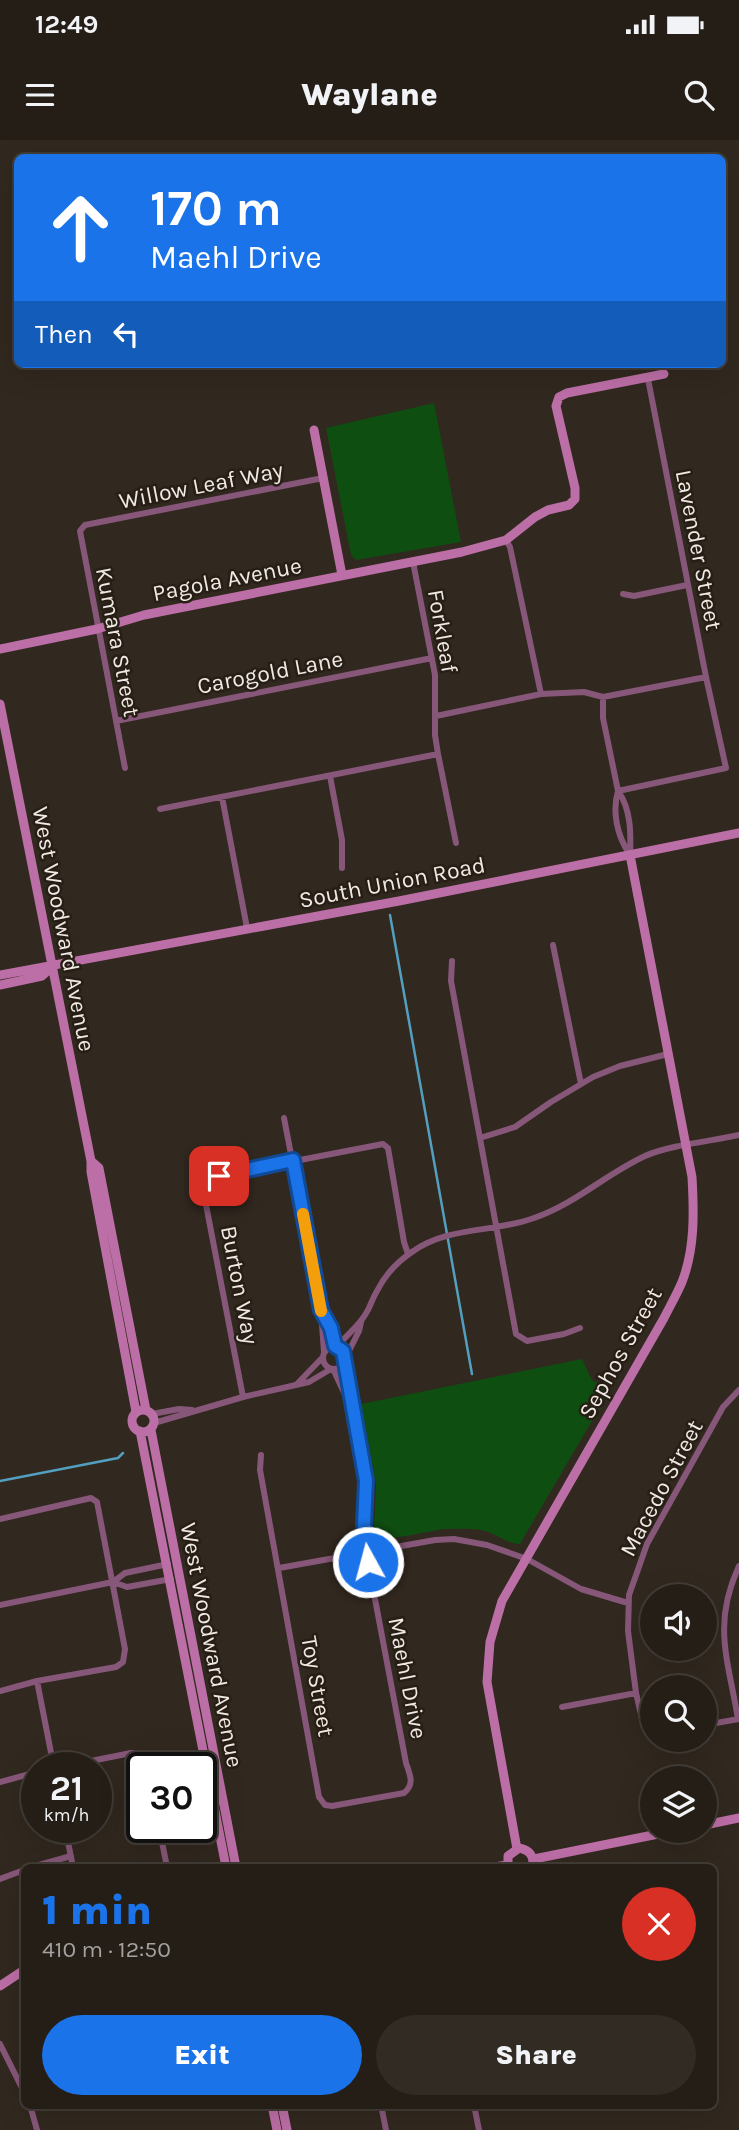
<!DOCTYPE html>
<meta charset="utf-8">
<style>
:root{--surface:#251e17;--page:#312b24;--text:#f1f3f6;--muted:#a3a2a1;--line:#423c36;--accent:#1a73e8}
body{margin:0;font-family:Karla,sans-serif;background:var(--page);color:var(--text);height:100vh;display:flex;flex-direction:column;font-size:26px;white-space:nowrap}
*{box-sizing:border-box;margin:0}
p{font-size:23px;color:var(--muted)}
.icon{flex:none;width:38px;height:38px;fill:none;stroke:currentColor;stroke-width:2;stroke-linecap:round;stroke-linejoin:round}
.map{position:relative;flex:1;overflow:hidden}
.panel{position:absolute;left:21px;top:1724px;width:696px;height:245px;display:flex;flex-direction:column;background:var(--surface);border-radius:10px;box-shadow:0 7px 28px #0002,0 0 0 2px var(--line)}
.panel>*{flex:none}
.hud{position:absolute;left:14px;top:14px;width:712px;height:214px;border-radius:10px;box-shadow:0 7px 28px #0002,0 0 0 2px var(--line);background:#1a73e8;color:#fff;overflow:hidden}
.tools{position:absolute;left:640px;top:1444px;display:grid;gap:14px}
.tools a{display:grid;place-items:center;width:77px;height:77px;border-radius:50%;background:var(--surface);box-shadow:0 7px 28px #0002,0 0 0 2px var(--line);font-size:35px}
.speed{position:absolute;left:21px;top:1612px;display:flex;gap:14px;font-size:35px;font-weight:700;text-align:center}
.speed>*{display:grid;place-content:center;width:91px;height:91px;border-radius:50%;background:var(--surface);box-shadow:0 7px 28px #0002,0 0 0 2px var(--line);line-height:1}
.speed small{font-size:18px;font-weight:400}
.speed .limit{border:4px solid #111;border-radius:10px;background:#fff;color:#111}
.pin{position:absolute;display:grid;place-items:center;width:60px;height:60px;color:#fff;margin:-30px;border-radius:14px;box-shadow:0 4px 10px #0006}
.me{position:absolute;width:77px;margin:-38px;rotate:353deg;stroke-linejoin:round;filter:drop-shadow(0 0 5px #0008)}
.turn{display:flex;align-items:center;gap:24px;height:147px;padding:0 21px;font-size:32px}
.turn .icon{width:91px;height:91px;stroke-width:2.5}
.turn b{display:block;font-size:49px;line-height:60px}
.then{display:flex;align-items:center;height:66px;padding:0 21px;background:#0003;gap:14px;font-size:26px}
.round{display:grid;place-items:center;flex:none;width:74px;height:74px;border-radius:37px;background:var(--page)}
.summary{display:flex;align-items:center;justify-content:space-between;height:119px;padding:0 21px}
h1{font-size:42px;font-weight:800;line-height:52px;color:var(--accent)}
.primary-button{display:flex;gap:14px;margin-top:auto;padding:14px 21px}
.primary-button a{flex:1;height:80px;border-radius:42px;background:var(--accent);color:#fff;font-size:28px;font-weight:800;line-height:80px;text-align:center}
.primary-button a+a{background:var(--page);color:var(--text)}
.status{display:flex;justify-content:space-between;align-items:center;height:49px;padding:0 35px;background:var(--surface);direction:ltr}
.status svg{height:19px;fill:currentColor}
header{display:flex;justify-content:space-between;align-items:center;height:91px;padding:0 21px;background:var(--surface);font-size:32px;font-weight:800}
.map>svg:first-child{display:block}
</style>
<div class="status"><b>12:49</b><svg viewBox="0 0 49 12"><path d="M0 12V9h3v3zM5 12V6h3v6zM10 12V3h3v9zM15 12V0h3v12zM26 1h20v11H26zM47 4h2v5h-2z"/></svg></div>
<header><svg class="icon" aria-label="menu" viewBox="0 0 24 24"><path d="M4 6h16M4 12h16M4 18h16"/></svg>Waylane<svg class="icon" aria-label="search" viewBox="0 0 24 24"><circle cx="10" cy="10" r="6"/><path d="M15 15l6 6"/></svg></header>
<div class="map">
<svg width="739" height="1990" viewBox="0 0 739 1990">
<rect width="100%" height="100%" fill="#31281f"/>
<path fill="#0f4e11" d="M 434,263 L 461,402 L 356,420 L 351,415 L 326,288 Z
M 582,1219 L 592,1240 L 610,1250 L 520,1404 C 510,1405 496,1394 485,1391 C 474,1388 458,1389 446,1389 C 430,1390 387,1403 376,1396 L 374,1388 L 376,1345 L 361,1264 Z"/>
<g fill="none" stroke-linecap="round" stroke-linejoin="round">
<path stroke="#539fc0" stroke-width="2.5" d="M 390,775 L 472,1234
M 0,1341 L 118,1318 L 123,1313"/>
<path stroke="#875779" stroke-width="6" d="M 506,400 L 510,407 L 541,554
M 413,422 L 435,535 L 435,595 L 438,614 L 456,703
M 623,454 L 634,456 L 687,445
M 603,557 L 603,578 L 618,651 C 631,669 631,693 630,715
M 436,576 L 541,554 L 584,552 L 603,557 L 706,537
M 116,581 L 432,518
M 125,628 L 80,391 L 85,385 L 323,338
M 330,636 L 342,700 L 342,728
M 618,651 L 726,628 L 706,537 L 648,239
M 618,651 C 612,671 617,696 629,713
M 222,657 L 247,788
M 160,669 L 438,614
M 553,805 L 581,944
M 452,821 L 451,841 L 516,1194 L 527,1201 L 564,1194 L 580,1188
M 284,978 L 321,1170 L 324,1212
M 480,998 L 515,987 L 551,962 L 593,937 L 620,926 L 668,914
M 322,1172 L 331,1188 L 335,1206
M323 1218a11 11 0 1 1 22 0a11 11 0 1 1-22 0Z
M 337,1207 C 345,1196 358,1187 365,1175 C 370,1168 372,1159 377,1151 C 385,1135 397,1122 412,1112 C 448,1086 493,1093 534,1078 C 575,1064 606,1034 645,1016 C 670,1005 712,1001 739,995
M 346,1217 L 359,1191 L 361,1182
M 333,1229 L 348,1261
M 297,1244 L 322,1218
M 243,1257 L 202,1044 L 212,1037 L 383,1004 L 388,1008 L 404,1102 L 408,1114
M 152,1274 L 179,1269 L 192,1270
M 154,1283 L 243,1257 L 309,1242 L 331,1229
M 261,1315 L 260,1330 L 319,1657 L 325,1665 L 332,1666 L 404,1653 C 415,1644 410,1635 406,1623 L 368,1422 L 364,1386 L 366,1341 L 345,1222
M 0,1379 L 91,1358 L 97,1362 L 125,1509 L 123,1522 L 116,1527 L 37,1541 L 0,1551
M 168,1424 L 125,1433 L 113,1442 L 127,1447 L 171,1439
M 279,1428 L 435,1400 L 454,1399 L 487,1405 L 527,1419 L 581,1449 L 628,1463
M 0,1465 L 113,1442
M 37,1541 L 54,1628
M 562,1567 L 636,1553
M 738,1579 C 728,1519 712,1484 739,1426
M 705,1585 L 739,1579
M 653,1597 L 644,1587 L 636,1553 L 628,1491 L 629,1455 L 647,1404 L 723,1267 L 739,1250
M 56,1628 L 131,1613 L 142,1613 L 146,1619 L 148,1628
M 0,1642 L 37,1632
M 65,1687 L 73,1727
M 159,1687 L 167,1727
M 32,1727 L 71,1716
M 0,1739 L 24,1730
M 0,1904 L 24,1952
M 30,1965 L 37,1990
M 381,1965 L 386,1990
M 474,1965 L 479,1990"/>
<path stroke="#bc6ea6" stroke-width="9" d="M 314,290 L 342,435
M 0,509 L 97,489 L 144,475 L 462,412 L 506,400 L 535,377 L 548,370 L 569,365 L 575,359 L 575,348 L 556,266 L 559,257 L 567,253 L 664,234
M 0,564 L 91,1021 L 91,1032 L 136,1272
M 0,835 L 399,761 L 739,693
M 0,845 L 42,836 L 52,827
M 91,1021 L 99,1028 L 146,1270
M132 1281a11 11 0 1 1 22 0a11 11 0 1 1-22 0Z
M 151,1290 L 236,1727
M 140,1291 L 226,1727
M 705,1685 L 739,1678
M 517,1709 L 487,1542 L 490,1502 L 502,1461 L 664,1178 C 670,1166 677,1154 682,1142 C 695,1109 694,1072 692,1037 L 630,715
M 534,1719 L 678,1690
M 494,1727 L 507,1725
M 508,1727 L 508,1716 L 519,1708 C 530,1710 535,1717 532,1727
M 0,1846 L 24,1830
M 272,1965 L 277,1990
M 282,1965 L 287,1990"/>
</g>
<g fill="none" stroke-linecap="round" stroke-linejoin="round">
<defs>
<path id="route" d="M 219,1036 L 293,1020 L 321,1170 L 331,1188 L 335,1206 L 343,1211 L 366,1341 L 364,1385 L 368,1422"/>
</defs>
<use href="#route" stroke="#114b97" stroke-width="18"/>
<use href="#route" stroke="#1a73e8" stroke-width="12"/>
<path stroke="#f59e0b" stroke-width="12" d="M 303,1074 L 321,1171"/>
</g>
<g text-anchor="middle" stroke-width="5" stroke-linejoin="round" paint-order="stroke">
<g font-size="23" fill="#f0eae4" stroke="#271e16">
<text transform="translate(201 345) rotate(-11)" y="8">Willow Leaf Way</text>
<text transform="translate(699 410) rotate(79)" y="8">Lavender Street</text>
<text transform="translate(227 439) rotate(-11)" y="8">Pagola Avenue</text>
<text transform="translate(443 491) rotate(80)" y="8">Forkleaf</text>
<text transform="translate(118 502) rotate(79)" y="8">Kumara Street</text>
<text transform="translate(270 532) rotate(-11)" y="8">Carogold Lane</text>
<text transform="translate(392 742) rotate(-11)" y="8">South Union Road</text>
<text transform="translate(64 789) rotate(79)" y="8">West Woodward Avenue</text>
<text transform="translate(240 1145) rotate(79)" y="8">Burton Way</text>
<text transform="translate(620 1213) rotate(-61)" y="8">Sephos Street</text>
<text transform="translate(661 1348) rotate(-62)" y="8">Macedo Street</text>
<text transform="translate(212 1505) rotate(79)" y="8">West Woodward Avenue</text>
<text transform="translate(408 1538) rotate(79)" y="8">Maehl Drive</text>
<text transform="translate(318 1546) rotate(80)" y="8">Toy Street</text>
</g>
</g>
</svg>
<div class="tools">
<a><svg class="icon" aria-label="sound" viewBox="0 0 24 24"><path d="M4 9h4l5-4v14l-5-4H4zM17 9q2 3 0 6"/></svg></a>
<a><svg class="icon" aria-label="search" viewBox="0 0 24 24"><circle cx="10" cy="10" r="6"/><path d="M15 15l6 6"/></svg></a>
<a><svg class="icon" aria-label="layers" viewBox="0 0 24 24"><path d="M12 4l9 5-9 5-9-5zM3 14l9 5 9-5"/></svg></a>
</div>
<div class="speed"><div>21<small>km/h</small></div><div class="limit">30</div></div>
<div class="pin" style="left:219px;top:1036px;background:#d93025"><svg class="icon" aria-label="arrive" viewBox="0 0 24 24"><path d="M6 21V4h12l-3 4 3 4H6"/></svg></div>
<svg class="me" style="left:368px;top:1422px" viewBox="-20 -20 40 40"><circle r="17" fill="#1a73e8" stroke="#fff" stroke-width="3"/><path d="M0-11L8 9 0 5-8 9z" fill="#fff"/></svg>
<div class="hud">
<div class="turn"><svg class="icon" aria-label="ahead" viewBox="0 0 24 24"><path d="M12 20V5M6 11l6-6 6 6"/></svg><div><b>170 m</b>Maehl Drive</div></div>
<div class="then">Then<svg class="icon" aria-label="left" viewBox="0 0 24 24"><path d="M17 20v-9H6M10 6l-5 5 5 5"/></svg></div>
</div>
<section class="panel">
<div class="summary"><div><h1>1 min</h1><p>410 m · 12:50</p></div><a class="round" style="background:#d93025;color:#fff"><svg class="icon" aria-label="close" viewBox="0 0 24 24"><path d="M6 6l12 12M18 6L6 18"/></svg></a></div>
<div class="primary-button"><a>Exit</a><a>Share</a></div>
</section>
</div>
